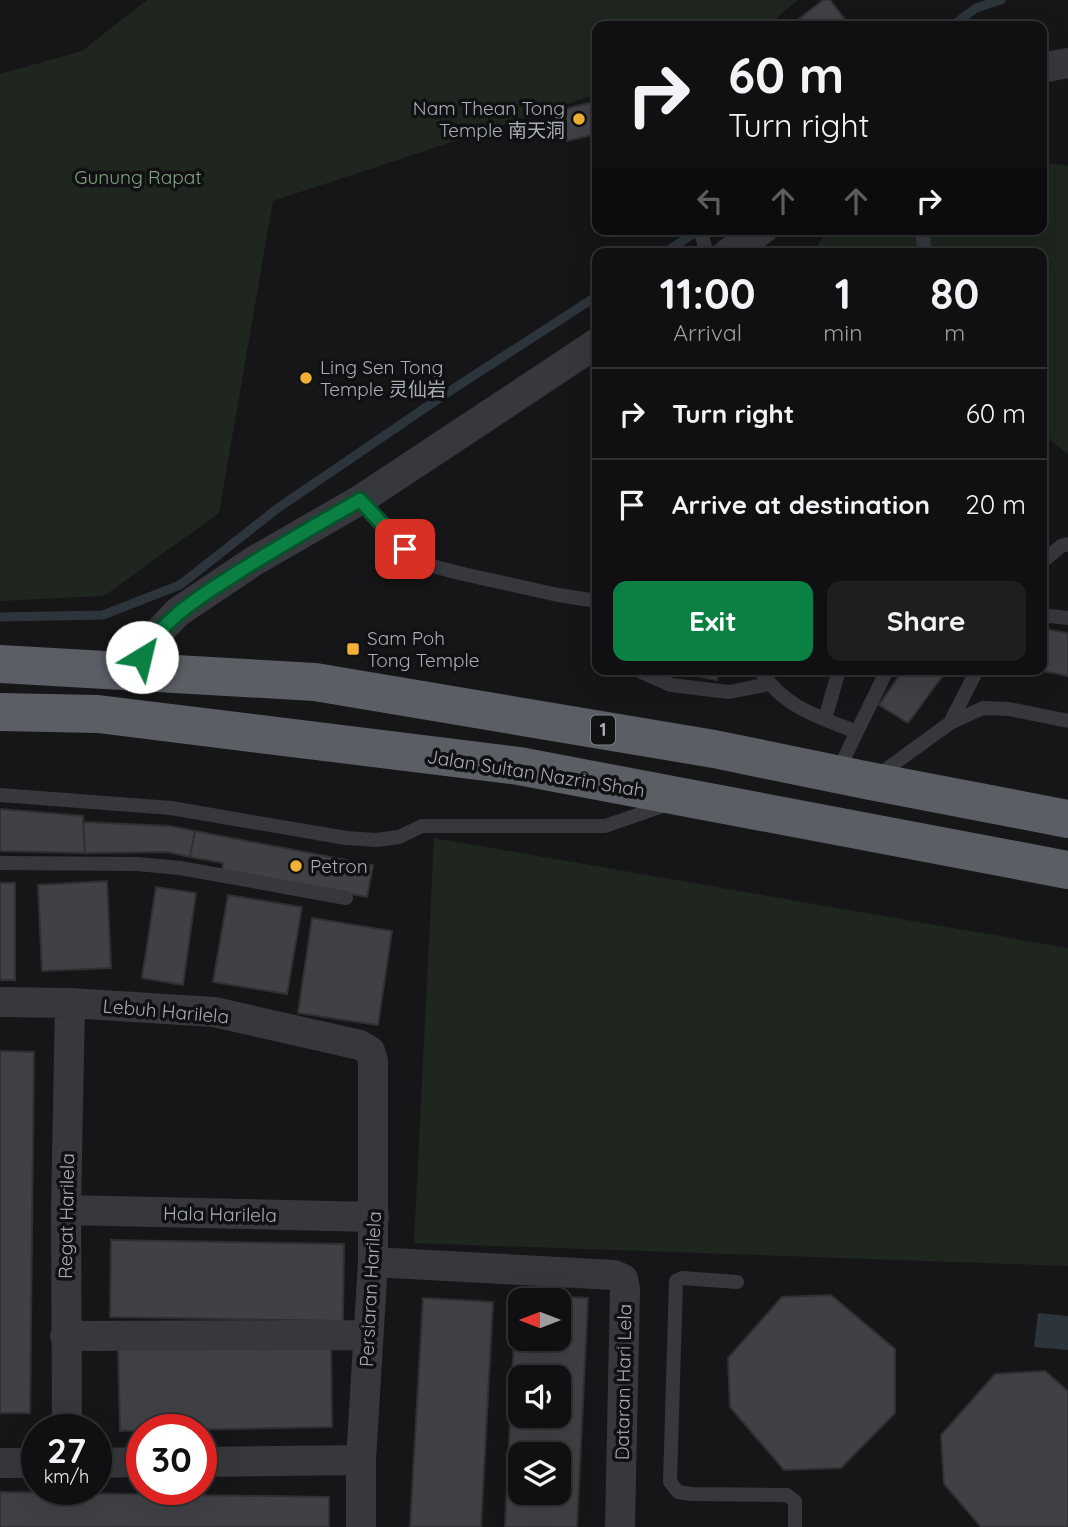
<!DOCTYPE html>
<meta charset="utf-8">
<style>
:root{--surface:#101012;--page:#1e1e20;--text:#f1f3f6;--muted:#9c9d9f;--line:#303032;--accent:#0b8043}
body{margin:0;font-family:Quicksand,"Noto Sans SC",sans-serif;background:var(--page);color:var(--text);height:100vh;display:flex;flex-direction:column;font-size:26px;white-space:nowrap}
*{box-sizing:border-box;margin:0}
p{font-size:23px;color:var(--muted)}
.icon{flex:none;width:38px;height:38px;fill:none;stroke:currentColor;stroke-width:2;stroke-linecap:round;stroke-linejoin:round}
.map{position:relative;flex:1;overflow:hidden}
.side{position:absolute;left:592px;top:248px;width:455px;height:427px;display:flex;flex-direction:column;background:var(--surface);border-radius:14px;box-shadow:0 7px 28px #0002,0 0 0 2px var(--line)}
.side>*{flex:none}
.banner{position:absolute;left:592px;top:21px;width:455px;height:214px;border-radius:14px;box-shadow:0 7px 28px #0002,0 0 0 2px var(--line);background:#101012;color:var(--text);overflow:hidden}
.needle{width:46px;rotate:270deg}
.tools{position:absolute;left:508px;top:1288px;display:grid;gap:14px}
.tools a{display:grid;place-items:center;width:63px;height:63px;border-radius:14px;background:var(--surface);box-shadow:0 7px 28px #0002,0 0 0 2px var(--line);font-size:35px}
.speed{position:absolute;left:21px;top:1414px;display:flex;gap:14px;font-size:35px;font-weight:700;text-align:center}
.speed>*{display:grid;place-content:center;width:91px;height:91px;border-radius:50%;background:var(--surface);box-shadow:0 7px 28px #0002,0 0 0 2px var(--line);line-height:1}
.speed small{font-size:18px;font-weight:400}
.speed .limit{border:10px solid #d22;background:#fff;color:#111}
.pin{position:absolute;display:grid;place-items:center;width:60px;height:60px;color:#fff;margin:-30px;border-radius:14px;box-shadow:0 4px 10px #0006}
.me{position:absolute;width:77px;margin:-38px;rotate:36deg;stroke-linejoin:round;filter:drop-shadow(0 0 5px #0008)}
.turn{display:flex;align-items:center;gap:24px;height:147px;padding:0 21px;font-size:32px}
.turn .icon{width:91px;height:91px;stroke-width:2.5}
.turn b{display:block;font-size:49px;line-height:60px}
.lanes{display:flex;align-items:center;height:66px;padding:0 21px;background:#0003;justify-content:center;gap:35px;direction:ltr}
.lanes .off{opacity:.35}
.eta{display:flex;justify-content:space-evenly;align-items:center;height:119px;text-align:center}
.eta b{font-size:42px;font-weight:700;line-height:49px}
.cta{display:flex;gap:14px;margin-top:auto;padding:14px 21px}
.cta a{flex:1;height:80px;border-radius:14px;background:var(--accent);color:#fff;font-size:28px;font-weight:700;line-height:80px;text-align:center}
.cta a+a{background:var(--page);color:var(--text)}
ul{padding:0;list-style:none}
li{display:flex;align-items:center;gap:21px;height:91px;padding:0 21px;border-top:2px solid var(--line)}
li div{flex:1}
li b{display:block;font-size:26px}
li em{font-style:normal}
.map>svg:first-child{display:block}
</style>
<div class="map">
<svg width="1068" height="1527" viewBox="0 0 1068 1527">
<rect width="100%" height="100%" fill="#161618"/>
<path fill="#1e261f" d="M 147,0 L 798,0 L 767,26 L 597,26 L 597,94 L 273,201 L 219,513 L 104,596 L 0,601 L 0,74 L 82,51 Z
M 1041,162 L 1068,166 L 1068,454 L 1041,433 L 1041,254 L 942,254 L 916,249 L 914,254 L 812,254 L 825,234 L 833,229 L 1041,229 Z
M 434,838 L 1068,948 L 1068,1266 L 414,1243 Z"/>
<path fill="#2c353c" d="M 1038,1313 L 1068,1316 L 1068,1350 L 1034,1347 Z"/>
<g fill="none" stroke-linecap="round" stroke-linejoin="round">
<path stroke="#2c353c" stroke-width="9" d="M 952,26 L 976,8 L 1001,0
M 663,254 L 700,229
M 0,617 L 103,615 L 180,585 L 278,508 L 450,391 L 597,296"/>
</g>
<path fill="#404145" stroke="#303034" stroke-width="2" fill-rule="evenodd" d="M 823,0 L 830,0 L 850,26 L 790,26 Z
M 597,101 L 597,134 L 567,141 L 560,110 Z
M 1041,628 L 1068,633 L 1068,676 L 1038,670 L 1041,670 Z
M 670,670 L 719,670 L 717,680 Z
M 903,670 L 947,670 L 908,723 L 879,705 Z
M 0,809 L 83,816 L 85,853 L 0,851 Z
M 83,822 L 170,826 L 195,831 L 190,857 L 167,852 L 85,853 Z
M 195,831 L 373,865 L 367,897 L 222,870 L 223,863 L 190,857 Z
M 107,881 L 111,968 L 42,971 L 38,885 Z
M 0,883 L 15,883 L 15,980 L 0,980 Z
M 156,887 L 196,893 L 183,985 L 142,978 Z
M 228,895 L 302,907 L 287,994 L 213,982 Z
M 312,918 L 392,931 L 378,1025 L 298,1013 Z
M 0,1051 L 34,1052 L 30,1413 L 0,1413 Z
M 111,1240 L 344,1244 L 343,1321 L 110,1317 Z
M 516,1295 L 588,1298 L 577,1527 L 505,1527 ZM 520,1300 L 558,1300 L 558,1339 L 520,1339 ZM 520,1377 L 558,1377 L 558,1416 L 520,1416 ZM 520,1454 L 558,1454 L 558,1493 L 520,1493 Z
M 831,1295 L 895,1349 L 895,1413 L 841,1468 L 784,1470 L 730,1407 L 728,1358 L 782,1297 Z
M 423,1298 L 493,1302 L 481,1527 L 410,1527 Z
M 331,1343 L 332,1427 L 120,1431 L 118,1346 Z
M 1045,1371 L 1068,1391 L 1068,1527 L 981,1527 L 944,1484 L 941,1435 L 995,1374 Z
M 0,1492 L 329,1497 L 329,1527 L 0,1527 Z"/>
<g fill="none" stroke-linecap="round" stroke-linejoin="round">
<path stroke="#37383d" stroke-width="14" d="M 700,229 L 707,254
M 922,229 L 925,254
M 360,500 L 405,549 L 421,563 L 459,573 L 558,595 L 597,601
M 1041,563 L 1061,546 L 1068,544
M 1041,615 L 1068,618
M 637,670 L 671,685 L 729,692 L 769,684
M 760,670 C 783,707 819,717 857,732
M 825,719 L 839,670
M 950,723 L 977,670
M 837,773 L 887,670
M 877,776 L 950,723 L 983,708 L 1009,709 L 1068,721
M 0,795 L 171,808 L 346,838 L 376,840 L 399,837 L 422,826 L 605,826 L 666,805
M 0,863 L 137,864 L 180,868 L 346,898
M 737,1282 L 682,1278 L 676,1281 L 670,1482 L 678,1492 L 692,1494 L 787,1495 L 795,1501 L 795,1527"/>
<path stroke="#37383d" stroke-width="30" d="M 1041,68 L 1068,63
M 727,254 L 763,229
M 133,672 L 150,641 L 178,612 L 254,561 L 360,500 L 597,343
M 0,1002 L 70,1003 L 214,1012 L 360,1045 L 370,1051 L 373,1061 L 373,1262 L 361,1460 L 361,1527
M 66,1210 L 374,1217
M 373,1262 L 614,1275 L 623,1279 L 625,1289 L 620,1527
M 65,1336 L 368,1335
M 67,1430 L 66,1210 L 70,1003
M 201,1462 L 361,1460
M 0,1463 L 37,1463
M 96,1463 L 142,1462"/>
<path stroke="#5b5e65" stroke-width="38" d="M 0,664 L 315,682 L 714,749 L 870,781 L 1068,819
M 0,712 L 98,714 L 519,766 L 1068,870"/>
</g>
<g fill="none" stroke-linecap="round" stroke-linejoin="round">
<defs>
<path id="route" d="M 142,657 C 162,620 195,600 229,578 C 272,550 316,525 360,500 L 405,549"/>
</defs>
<use href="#route" stroke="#07532c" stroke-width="18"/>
<use href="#route" stroke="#0b8043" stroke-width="12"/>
</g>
<g fill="#f2b134" stroke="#111113" stroke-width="2.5">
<circle cx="579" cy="119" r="7"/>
<circle cx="306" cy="378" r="7"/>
<rect x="346" y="642" width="14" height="14" rx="3.5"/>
<circle cx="296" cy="866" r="7"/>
</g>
<g text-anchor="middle" stroke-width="7" stroke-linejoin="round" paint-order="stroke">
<rect fill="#111113" stroke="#7b7e86" stroke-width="2" x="591" y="715.5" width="24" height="29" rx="5"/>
<g font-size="18" font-weight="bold" fill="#a8adb8">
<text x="603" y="736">1</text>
</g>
<g font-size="19" fill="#a8adb8" stroke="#111113" text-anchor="start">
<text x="565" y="115" text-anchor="end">Nam Thean Tong<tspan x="565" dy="22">Temple 南天洞</tspan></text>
<text x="320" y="374">Ling Sen Tong<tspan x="320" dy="22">Temple 灵仙岩</tspan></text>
<text x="367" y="645">Sam Poh<tspan x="367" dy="22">Tong Temple</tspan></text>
<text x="310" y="873">Petron</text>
</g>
<g font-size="19" fill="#7fa381" stroke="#111113">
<text x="138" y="184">Gunung Rapat</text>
</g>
<g font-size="19" fill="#a8adb8" stroke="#111113">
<text transform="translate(536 773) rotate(9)" y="7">Jalan Sultan Nazrin Shah</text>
<text transform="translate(166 1011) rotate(5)" y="7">Lebuh Harilela</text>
<text transform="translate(220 1214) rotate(1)" y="7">Hala Harilela</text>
<text transform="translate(66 1216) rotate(-89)" y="7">Regat Harilela</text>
<text transform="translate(370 1289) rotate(-87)" y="7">Persiaran Harilela</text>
<text transform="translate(623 1382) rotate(-89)" y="7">Dataran Hari Lela</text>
</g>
</g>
</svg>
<div class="tools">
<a><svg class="needle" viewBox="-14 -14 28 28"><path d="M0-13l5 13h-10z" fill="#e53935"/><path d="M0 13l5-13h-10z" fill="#9c9d9f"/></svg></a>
<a><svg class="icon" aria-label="sound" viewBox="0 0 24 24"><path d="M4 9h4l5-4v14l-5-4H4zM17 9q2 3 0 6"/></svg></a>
<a><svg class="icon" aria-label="layers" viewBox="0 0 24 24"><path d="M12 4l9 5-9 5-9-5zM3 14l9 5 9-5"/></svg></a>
</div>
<div class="speed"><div>27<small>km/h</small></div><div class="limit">30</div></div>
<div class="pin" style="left:405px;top:549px;background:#d93025"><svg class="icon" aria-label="arrive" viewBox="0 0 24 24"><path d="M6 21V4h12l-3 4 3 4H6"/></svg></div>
<svg class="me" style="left:142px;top:657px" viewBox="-20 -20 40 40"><circle r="19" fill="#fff"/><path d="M0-13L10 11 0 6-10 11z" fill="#0b8043"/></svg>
<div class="banner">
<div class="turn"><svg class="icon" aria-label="right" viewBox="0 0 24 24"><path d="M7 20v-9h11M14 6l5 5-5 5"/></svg><div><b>60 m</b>Turn right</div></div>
<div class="lanes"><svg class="icon off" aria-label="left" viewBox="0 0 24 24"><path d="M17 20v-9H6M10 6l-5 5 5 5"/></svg><svg class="icon off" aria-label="ahead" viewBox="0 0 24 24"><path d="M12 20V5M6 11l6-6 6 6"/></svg><svg class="icon off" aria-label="ahead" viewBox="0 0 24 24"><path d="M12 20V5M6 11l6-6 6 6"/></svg><svg class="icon" aria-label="right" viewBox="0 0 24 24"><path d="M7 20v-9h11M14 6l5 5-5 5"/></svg></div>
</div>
<section class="side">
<div class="eta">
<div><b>11:00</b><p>Arrival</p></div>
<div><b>1</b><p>min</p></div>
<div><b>80</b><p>m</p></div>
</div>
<ul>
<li><svg class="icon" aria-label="right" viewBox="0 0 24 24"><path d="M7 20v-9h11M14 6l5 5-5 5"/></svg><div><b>Turn right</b></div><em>60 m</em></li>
<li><svg class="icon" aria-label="arrive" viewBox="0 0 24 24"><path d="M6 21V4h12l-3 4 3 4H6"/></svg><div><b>Arrive at destination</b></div><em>20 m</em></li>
</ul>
<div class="cta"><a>Exit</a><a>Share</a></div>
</section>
</div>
